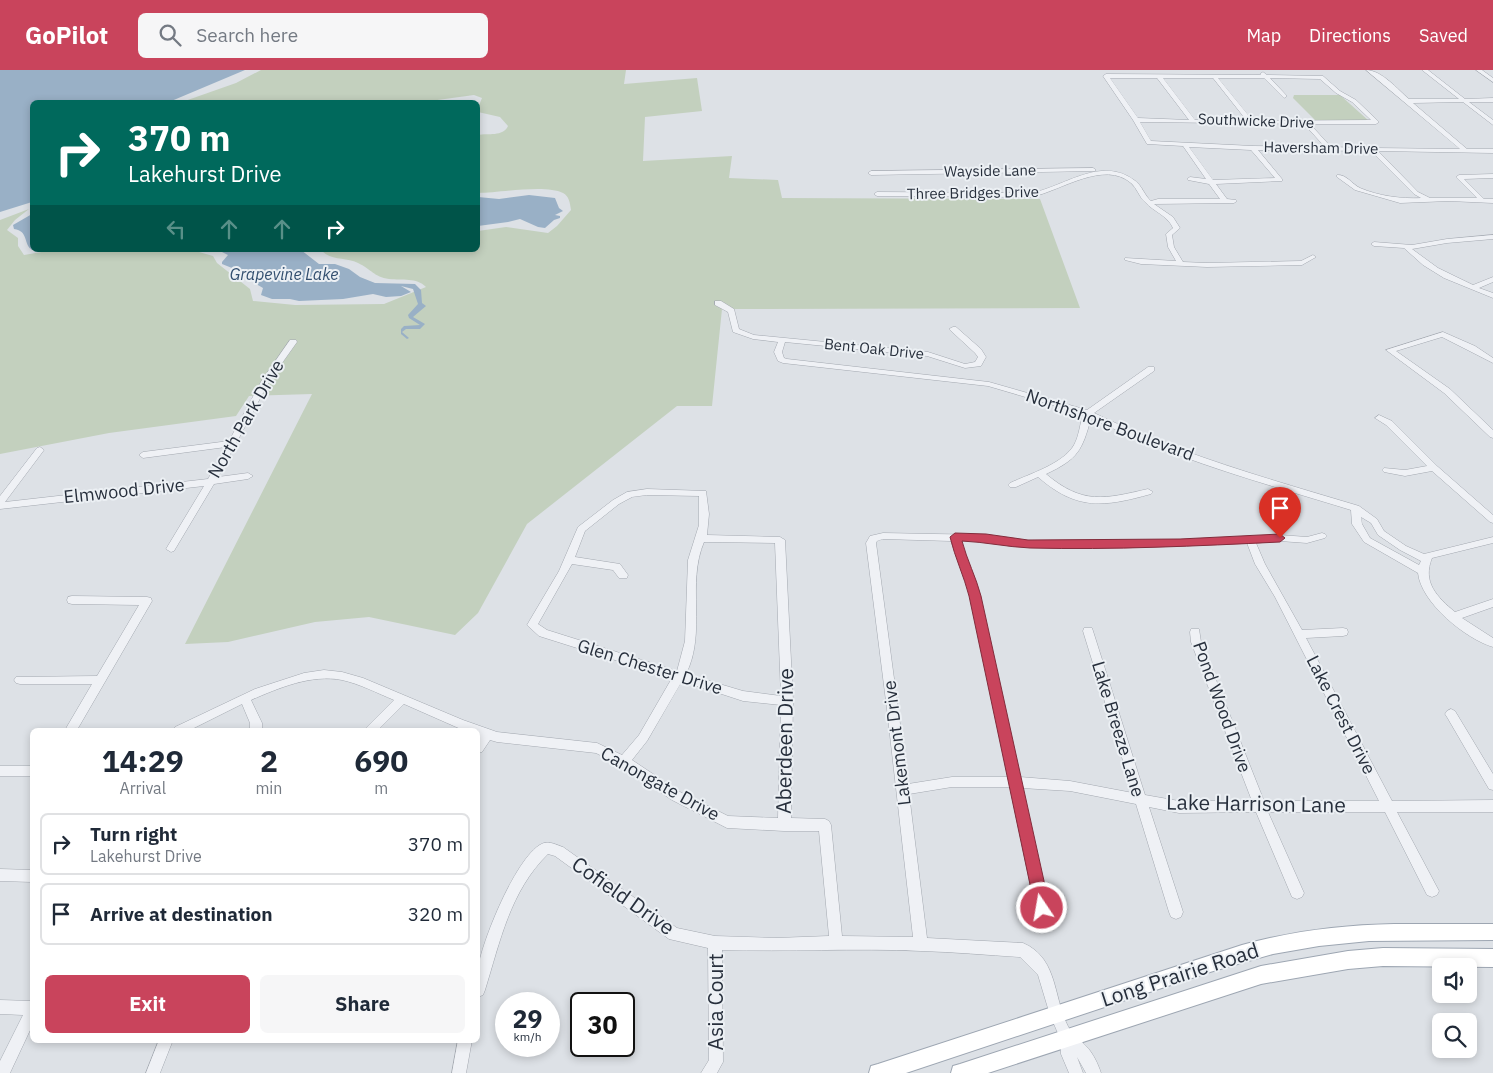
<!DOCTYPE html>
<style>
:root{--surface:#fff;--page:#f6f6f7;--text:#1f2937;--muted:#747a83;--line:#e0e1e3;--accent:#c9445c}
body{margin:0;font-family:"IBM Plex Sans",sans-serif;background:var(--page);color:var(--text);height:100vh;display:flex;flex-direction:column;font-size:19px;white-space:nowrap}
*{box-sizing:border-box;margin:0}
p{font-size:16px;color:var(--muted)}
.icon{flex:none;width:28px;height:28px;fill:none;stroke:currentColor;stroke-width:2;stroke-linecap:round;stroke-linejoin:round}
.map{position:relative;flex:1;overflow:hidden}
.details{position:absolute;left:30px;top:658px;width:450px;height:315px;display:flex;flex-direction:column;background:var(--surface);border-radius:8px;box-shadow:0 2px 8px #0003}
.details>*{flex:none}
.hud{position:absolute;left:30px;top:30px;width:450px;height:152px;border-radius:8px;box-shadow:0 2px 8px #0003;background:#00695c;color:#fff;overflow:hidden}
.tools{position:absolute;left:1432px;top:888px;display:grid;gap:10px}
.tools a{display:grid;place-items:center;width:45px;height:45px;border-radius:8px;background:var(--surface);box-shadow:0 2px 8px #0003;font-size:25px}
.speed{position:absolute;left:495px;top:922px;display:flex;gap:10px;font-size:25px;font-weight:700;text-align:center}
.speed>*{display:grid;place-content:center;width:65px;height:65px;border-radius:50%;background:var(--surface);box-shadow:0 2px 8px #0003;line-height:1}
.speed small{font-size:12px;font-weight:400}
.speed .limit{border:2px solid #111;border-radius:8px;background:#fff;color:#111}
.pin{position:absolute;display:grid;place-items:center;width:42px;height:42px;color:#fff;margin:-51px -21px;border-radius:50% 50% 50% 0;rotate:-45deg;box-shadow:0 0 5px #0007}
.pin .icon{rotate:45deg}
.me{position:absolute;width:55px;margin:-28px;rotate:348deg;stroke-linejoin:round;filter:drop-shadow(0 0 4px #0008)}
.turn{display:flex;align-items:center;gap:18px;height:105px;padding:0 15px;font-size:22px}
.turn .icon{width:65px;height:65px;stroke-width:2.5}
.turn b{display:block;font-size:35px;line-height:42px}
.lanes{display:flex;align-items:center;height:48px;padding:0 15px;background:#0003;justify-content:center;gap:25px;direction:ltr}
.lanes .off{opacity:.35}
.eta{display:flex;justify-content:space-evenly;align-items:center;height:85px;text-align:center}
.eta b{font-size:30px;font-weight:800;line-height:35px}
.cta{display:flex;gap:10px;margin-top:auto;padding:10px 15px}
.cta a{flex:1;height:58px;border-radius:8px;background:var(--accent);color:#fff;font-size:20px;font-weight:800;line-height:58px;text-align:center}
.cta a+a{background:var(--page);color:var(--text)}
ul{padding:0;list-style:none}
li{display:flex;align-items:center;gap:15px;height:62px;margin:0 10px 8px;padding:0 5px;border:2px solid var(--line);border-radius:8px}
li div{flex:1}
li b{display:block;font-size:19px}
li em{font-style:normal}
header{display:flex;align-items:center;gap:30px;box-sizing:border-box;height:70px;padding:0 25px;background:var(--accent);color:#fff}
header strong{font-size:24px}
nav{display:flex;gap:28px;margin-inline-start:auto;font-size:18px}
.search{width:350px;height:45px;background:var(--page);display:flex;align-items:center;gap:12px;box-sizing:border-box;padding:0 18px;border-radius:8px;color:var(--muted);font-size:19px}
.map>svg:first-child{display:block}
</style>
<header>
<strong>GoPilot</strong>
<div class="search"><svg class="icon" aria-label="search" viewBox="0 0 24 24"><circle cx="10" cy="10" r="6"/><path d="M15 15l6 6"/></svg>Search here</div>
<nav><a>Map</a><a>Directions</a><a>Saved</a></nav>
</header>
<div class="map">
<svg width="1493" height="1003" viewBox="0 0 1493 1003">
<rect width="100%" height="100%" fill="#dde1e6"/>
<path fill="#c3d0be" d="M 261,0 L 626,0 L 624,14 L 697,8 L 702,41 L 645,47 L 643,91 L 732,86 L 729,108 L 778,110 L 782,128 L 1040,129 L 1080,238 L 722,239 L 712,336 L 677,336 L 527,454 L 478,543 L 455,565 L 369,547 L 315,552 L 228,572 L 185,574 L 312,324 L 249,326 L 236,346 L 109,363 L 0,384 L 0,150 L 29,139 L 15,150 L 7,160 L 18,168 L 18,176 L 24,185 L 53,180 L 192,180 L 213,186 L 217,193 L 250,219 L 253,231 L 295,235 L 384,234 L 426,217 C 416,207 403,211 389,209 C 374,207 371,199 358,193 C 346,187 332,191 322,181 L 478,180 L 478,161 L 506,157 L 548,163 L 557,156 L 571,140 C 570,133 569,126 563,123 C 545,114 499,123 478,123 L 478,65 C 488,63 503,67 508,56 L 500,47 L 478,42 L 478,35 L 480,33 L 482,28 L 474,25 L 423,32 L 182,32 L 236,13 Z
M 1294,25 L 1340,25 L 1369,51 L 1315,50 L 1293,28 Z"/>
<path fill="#99b0c6" d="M 0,0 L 245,0 L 169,32 L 32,32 L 32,132 L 0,142 Z
M 529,125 L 555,128 L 559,138 L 563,141 L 555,145 L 560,146 L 560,148 L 554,150 L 545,158 L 538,157 L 520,149 L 508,152 L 478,156 L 478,127 L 499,129 Z
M 32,144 L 32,180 C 23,174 29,161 14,159 L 13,155 Z
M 218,180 L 301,180 L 319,194 L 335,194 L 349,199 L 360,207 L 375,213 L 415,214 L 421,220 L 422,233 L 426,236 L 413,247 L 425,254 L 420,259 L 406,259 L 402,262 L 409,268 L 407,269 L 401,264 L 401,259 L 404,256 L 420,255 L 409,248 L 408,245 L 418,234 L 413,219 L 401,216 L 411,222 L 401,226 L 386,227 L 373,224 L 343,229 L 299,231 L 290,229 L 272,229 L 261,225 L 263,218 L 241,205 L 237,200 L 222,194 L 222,192 L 228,185 Z"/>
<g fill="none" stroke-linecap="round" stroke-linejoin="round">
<defs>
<path id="minor" d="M 1366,0 C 1382,0 1398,20 1409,29 L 1459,29 L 1422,0 L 1428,0 L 1465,29 L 1493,28 L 1493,32 L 1469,32 L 1493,50 L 1493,55 L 1463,32 L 1413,33 L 1467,79 L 1493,79 L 1493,83 L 1378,81 L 1418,122 L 1430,128 L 1477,128 L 1456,107 L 1459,105 L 1493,104 L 1493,108 L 1464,109 L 1484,129 L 1493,129 L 1493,133 L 1449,131 L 1400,133 L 1355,120 L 1337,107 L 1337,105 C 1346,104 1352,114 1360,118 C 1379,126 1401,129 1421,128 L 1414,124 L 1371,81 L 1258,80 L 1282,109 L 1282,111 L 1216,114 L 1227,129 L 1236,130 L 1237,131 L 1234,133 L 1154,134 L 1173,147 L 1180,158 L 1172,165 L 1174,177 L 1183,192 L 1207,193 L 1301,191 L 1313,185 L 1316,187 L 1302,195 L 1207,197 L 1141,194 L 1125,190 L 1125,188 L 1176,191 L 1168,177 L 1166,164 L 1173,158 C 1167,145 1154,142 1145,132 C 1139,127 1137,118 1131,113 C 1104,90 1062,120 1032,127 L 877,126 L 874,124 L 877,122 L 1032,123 C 1065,116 1101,86 1134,110 C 1142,115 1144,125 1151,131 L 1158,129 L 1220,129 L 1209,114 L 1188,110 L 1187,109 L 1190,107 L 1206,109 L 1183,76 L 1147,74 L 1133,50 L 1103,6 L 1106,4 L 1261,5 L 1260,4 L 1263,2 L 1267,5 L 1323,6 L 1340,21 L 1356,30 L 1379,52 L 1376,54 L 1310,54 L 1331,77 L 1368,78 L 1371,76 L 1374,78 L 1460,79 ZM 1110,8 L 1157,8 L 1189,50 L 1138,48 ZM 1163,8 L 1213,8 L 1247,51 L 1195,50 ZM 1218,8 L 1264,8 L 1284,28 L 1286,27 L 1286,25 L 1270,8 L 1320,9 L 1336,23 L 1352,32 L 1371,50 L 1253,51 ZM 1140,52 L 1304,54 L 1325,77 L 1253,76 L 1151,71 ZM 1189,77 L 1251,80 L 1275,108 L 1213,110 Z
M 1476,0 L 1482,0 L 1493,8 L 1493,12 Z
M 1093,98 L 1095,99 L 1095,101 L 871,105 L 868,103 L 871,101 Z
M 1493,165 L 1493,169 L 1447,173 L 1412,179 L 1438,198 L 1473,215 L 1493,207 L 1493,212 L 1479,218 L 1493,223 L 1493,228 L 1444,208 L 1423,195 L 1404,178 L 1374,176 L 1371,174 L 1374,172 L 1412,175 L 1447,169 Z
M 715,231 L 721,231 L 734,239 L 739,259 L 754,265 L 928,282 L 965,294 L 975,292 L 978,287 L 975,283 L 949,259 L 953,257 L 956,257 L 981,279 L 986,287 L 981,296 L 965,298 L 927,286 L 785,272 L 782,282 L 784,288 L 787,289 L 989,312 L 1087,340 L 1148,297 L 1154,297 L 1154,301 L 1094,343 C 1179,384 1269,409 1359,436 L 1377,449 L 1384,461 L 1406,476 L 1424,484 L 1493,467 L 1493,473 L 1432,488 C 1422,512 1437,527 1455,542 L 1493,529 L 1493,537 L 1462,548 L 1493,568 L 1493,577 C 1466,569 1421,533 1418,503 L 1364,472 L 1352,454 L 1351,440 C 1263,413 1174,389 1091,348 C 1082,381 1078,389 1046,404 C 1083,435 1104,429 1148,419 L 1153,422 L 1151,424 C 1104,437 1077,441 1038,407 L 1016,417 L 1010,417 L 1008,415 L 1010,413 C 1029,404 1063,394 1074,375 C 1079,366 1080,354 1083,344 L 988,316 L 783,293 L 778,291 L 774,282 L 778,272 L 753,269 L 733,262 L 728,242 L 715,235 ZM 1361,447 L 1371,453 L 1378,465 L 1400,480 L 1421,491 L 1419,495 L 1370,468 L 1362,454 Z
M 1443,262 L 1475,276 L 1493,288 L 1493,293 L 1442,267 L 1396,281 L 1450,319 L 1493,360 L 1493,368 L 1490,367 L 1444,323 L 1386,280 Z
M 290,270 L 296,270 L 297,272 L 270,310 L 218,407 L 248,403 L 253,406 L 248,409 L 214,414 L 174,481 L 171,482 L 166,479 L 204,416 L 0,439 L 0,426 L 37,378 L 40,377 L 44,380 L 5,432 L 208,409 L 226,377 L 143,388 L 139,385 L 143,382 L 229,371 L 262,310 Z
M 1379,345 L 1392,351 L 1437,396 L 1493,445 L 1493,453 L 1490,452 L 1432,401 L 1405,406 L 1384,402 L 1382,400 L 1384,398 L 1405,400 L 1427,396 L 1386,355 L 1375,348 Z
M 647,419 L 706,421 L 709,444 L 707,465 L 780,467 L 785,470 L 793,631 L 791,748 L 825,749 L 829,751 L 831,755 L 842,866 L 913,867 L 887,639 L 866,473 L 870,466 L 883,463 L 986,465 L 1009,470 L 1061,471 L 1180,470 L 1280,465 L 1307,467 L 1322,463 L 1325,464 L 1327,466 L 1325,468 L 1307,473 L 1280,471 L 1256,473 L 1265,494 L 1302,560 L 1343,558 L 1347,559 L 1348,562 L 1347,565 L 1343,566 L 1306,568 L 1392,731 L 1493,730 L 1493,742 L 1397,742 L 1439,821 L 1437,825 L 1432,827 L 1427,825 L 1385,742 L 1268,742 L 1304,823 L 1302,827 L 1297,829 L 1292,827 L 1256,742 L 1179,743 L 1149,737 L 1183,842 L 1181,847 L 1176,849 L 1171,847 L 1169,842 L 1136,734 L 1070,721 L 1022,718 L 1049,838 L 1047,843 L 1042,844 L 1037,843 L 1035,838 L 1010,717 L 952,717 L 909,724 L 927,868 L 1023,873 C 1061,889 1052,934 1072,963 C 1075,968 1082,971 1086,976 C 1093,983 1098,994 1101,1003 L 1086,1003 L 1077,987 L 1083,1003 L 1069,1003 L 1061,984 L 1060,968 L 1050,945 L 1038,905 L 1020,887 C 987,885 954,882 921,881 C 855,878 788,882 722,880 L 723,992 L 717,1003 L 701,1003 L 709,990 L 708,878 L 669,869 L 555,786 L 548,784 C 510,821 500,872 485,920 L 483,925 L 478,927 C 477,919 477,909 478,900 C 480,875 518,781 544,773 C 549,771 557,775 563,777 L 677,858 L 715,866 L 776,868 L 829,866 L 819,761 L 784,761 L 727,758 L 672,730 L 620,695 L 596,683 L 497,672 L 490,670 L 482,682 L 478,683 L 478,669 L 480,666 L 478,666 L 478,660 L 463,660 L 404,634 L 378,660 L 364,660 L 394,630 C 377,623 360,614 342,610 C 311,604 279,618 251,630 L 262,653 L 262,660 L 250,660 L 250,653 L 242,634 L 190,660 L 173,660 L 175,657 L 255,619 L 304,603 L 324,600 L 342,602 L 363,608 L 463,650 L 497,662 L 597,673 L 622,685 L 639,665 L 672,608 L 539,566 L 527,555 L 559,501 L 578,457 L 613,430 L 627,422 ZM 647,425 L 699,426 L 699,455 L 688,490 L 685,571 L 677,601 L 547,560 L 538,554 L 572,494 L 613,500 L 619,508 L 627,508 L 628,505 L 620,494 L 575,487 L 585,461 L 619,434 L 632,427 ZM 883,469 L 951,471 L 970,526 L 1008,707 L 952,707 L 908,714 L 876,473 L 877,471 ZM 961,471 L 986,471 L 1009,476 L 1061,477 L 1180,476 L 1247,473 L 1255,494 L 1275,527 L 1379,731 L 1264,731 L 1201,572 L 1199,559 L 1191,559 L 1190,562 L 1191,572 L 1252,731 L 1179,731 L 1145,725 L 1093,561 L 1092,558 L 1084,558 L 1083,561 L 1133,723 L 1070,711 L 1020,707 L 980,526 ZM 704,472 L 775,473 L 781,626 L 743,621 L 686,604 C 707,562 686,514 704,472 ZM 682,611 L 743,631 L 781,635 L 778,748 L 728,746 L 680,722 L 632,690 L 647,671 Z
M 72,526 L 147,527 L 151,528 L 152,531 L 77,660 L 65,660 L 92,614 L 20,614 L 16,613 L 14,610 L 16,607 L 97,606 L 139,535 L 72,534 L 68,533 L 67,530 L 68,527 Z
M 1451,639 L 1455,641 L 1493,704 L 1493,720 L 1489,719 L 1447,647 L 1445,644 L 1447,641 Z
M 0,696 L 32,696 L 32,706 L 0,706 Z
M 0,799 L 32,800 L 32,812 L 0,811 Z
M 0,930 L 32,931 L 32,956 L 10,1003 L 0,1003 L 0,991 L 23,945 L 0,944 Z
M 159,970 L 173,970 L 160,1003 L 146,1003 Z
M 458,970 L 472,970 L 466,1003 L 452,1003 Z"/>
<path id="major" d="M 1394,854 L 1493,854 L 1493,870 L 1369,871 L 1319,876 L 1273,884 L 1210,902 L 906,1003 L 869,1003 L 871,996 L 878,994 L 1242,875 C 1292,861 1342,855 1394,854 Z
M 1383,878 L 1493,879 L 1493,897 L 1383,896 L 1348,899 L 1261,914 L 988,1003 L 951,1003 L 953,996 L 960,994 L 1261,896 L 1348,881 Z"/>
</defs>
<use href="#minor" stroke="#a3a8b0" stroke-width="1"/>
<use href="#major" stroke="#9da6b2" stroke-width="2"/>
<use href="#minor" fill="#eff1f5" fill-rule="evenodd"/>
<use href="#major" fill="#fff" fill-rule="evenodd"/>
</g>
<path fill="#c9445c" stroke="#832c3c" d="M 955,463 L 986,464 L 1028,470 L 1180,469 L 1280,464 L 1285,468 L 1280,472 C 1197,476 1113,480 1030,478 C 1007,477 985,472 962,471 C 967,490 976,507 981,526 L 1050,838 L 1048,844 L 1042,846 L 1037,844 L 1035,838 L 969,526 C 964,506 955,488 950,467 Z"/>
<g text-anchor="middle" stroke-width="4" stroke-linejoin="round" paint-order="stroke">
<g font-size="15" fill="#272f3c" stroke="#ecf0f4">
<text transform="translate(1256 51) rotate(2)" y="5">Southwicke Drive</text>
<text transform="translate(1321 78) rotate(1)" y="5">Haversham Drive</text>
<text transform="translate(990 101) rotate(-1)" y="5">Wayside Lane</text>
<text transform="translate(973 123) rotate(-1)" y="5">Three Bridges Drive</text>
<text transform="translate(874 279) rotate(6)" y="5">Bent Oak Drive</text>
</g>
<g font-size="16" font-style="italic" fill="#334f6f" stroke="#ecf0f4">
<text x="284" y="210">Grapevine Lake</text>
</g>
<g font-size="18" fill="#272f3c" stroke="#ecf0f4">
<text transform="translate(246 349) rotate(-60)" y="6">North Park Drive</text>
<text transform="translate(1110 355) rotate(20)" y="6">Northshore Boulevard</text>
<text transform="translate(124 421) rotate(-6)" y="6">Elmwood Drive</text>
<text transform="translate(650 597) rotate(17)" y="6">Glen Chester Drive</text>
<text transform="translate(1222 637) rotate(70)" y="6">Pond Wood Drive</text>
<text transform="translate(1341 645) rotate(63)" y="6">Lake Crest Drive</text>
<text transform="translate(1118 659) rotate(73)" y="6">Lake Breeze Lane</text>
<text transform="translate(897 673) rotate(-97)" y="6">Lakemont Drive</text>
<text transform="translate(660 714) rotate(29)" y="6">Canongate Drive</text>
</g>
<g font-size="21" fill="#272f3c" stroke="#ecf0f4">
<text transform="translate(785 671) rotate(-89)" y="7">Aberdeen Drive</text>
<text transform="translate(1256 734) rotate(1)" y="7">Lake Harrison Lane</text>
<text transform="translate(623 826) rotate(35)" y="7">Cofield Drive</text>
<text transform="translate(1180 905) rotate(-18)" y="7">Long Prairie Road</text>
<text transform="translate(716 932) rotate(-90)" y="7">Asia Court</text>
</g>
</g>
</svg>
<div class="tools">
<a><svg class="icon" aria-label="sound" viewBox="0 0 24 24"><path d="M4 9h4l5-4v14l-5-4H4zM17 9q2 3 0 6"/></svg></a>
<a><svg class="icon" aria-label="search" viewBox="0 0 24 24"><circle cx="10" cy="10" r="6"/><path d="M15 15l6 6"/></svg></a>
</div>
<div class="speed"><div>29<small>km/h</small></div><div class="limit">30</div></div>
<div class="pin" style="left:1280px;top:468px;background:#d93025"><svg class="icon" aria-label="arrive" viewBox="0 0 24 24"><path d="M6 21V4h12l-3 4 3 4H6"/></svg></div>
<svg class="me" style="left:1042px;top:838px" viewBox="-20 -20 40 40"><circle r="17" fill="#c9445c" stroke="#fff" stroke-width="3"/><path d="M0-11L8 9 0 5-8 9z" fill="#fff"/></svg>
<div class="hud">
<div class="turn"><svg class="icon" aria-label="right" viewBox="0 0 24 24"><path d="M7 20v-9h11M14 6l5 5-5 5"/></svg><div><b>370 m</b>Lakehurst Drive</div></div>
<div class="lanes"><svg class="icon off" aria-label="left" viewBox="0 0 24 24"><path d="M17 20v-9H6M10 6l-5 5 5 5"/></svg><svg class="icon off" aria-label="ahead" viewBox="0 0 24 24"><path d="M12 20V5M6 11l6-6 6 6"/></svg><svg class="icon off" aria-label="ahead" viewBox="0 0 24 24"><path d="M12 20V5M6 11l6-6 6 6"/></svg><svg class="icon" aria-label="right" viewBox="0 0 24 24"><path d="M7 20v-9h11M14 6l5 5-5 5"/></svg></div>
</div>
<section class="details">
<div class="eta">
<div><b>14:29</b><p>Arrival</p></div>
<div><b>2</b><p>min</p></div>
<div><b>690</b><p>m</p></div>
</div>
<ul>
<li><svg class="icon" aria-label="right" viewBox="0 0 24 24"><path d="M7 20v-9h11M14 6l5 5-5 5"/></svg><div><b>Turn right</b><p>Lakehurst Drive</p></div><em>370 m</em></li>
<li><svg class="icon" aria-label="arrive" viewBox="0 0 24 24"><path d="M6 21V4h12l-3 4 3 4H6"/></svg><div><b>Arrive at destination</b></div><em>320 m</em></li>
</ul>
<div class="cta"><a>Exit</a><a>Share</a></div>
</section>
</div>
